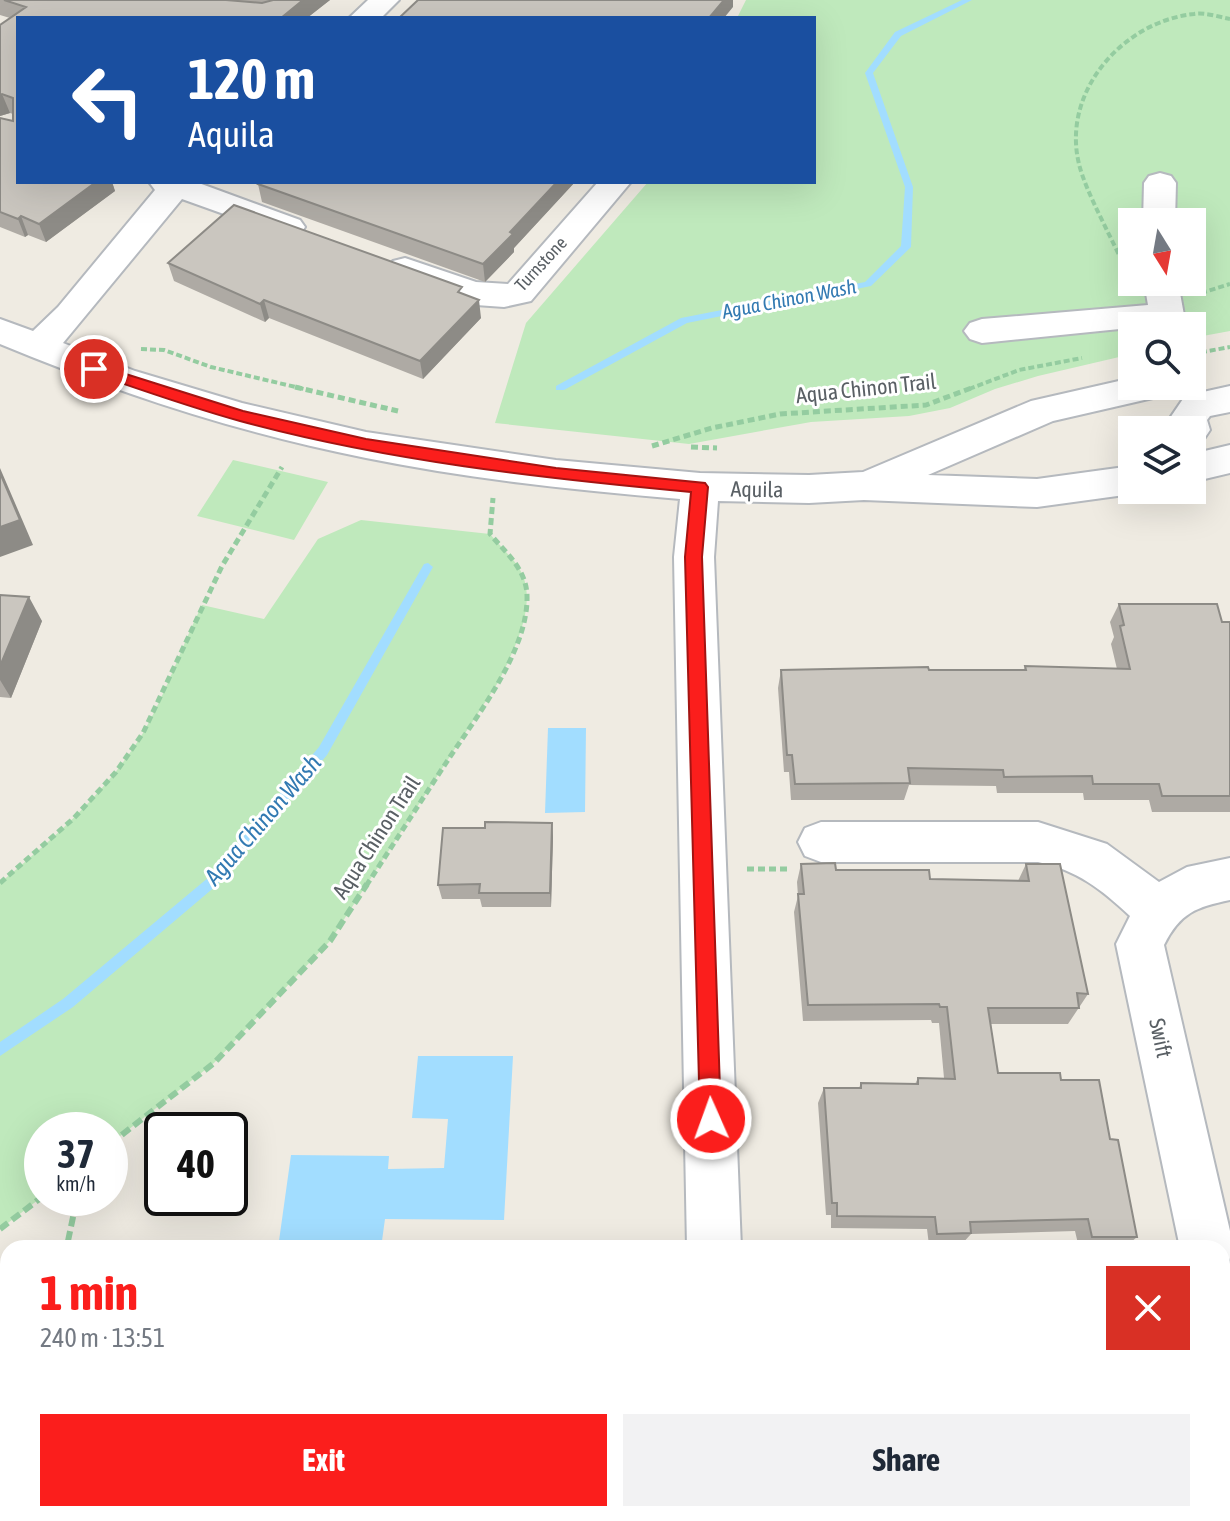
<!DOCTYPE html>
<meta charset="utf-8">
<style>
:root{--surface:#fff;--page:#f2f2f3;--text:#1f2937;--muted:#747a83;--accent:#fb1e1c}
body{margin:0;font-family:"Asap Condensed",sans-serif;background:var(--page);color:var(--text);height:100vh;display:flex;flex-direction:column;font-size:30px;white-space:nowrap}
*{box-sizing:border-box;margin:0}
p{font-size:26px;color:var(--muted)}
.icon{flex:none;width:44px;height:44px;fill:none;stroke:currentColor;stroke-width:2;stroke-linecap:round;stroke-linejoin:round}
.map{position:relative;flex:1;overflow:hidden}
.sheet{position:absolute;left:0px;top:1240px;width:1230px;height:282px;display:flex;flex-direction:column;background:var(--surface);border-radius:24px 24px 0 0;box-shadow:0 8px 32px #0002}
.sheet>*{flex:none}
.guide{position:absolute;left:16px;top:16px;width:800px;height:168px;border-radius:0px;box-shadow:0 8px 32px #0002;background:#1a4fa0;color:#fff;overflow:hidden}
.needle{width:52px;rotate:169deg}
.buttons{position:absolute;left:1118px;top:208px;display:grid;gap:16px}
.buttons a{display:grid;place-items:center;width:88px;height:88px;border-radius:0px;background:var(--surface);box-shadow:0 8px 32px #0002;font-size:40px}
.speed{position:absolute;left:24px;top:1112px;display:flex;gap:16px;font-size:40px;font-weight:700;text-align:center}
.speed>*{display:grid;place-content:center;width:104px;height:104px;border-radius:50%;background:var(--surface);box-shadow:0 8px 32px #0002;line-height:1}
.speed small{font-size:20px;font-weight:400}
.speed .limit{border:4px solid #111;border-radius:12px;background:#fff;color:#111}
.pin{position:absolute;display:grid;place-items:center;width:68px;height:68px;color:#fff;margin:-34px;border:4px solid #fff;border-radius:50%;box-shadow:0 2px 8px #0007}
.me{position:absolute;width:88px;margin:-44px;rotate:358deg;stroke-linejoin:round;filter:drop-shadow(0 0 6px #0008)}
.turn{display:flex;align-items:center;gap:28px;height:168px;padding:0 40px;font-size:36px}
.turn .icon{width:104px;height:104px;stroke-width:2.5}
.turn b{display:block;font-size:56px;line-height:68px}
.round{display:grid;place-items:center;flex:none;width:84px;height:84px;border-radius:0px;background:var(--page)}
.headline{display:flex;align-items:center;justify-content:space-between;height:136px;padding:0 40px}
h1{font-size:48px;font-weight:700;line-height:60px;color:var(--accent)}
.cta{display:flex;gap:16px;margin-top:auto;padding:16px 40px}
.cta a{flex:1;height:92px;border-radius:0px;background:var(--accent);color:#fff;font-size:32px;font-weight:700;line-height:92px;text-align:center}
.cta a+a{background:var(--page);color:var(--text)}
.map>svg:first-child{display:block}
</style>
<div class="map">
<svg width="1230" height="1521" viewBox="0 0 1230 1521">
<rect width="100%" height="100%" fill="#efebe2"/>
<path fill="#bfe9bc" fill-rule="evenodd" d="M 746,0 L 1230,0 L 1230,331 L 1192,338 L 1192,326 L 1132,326 L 1132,354 L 1038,376 L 995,389 L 950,408 L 909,416 L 811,422 L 689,444 L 495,423 L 526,323 L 648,182 L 814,182 L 814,18 L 737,18 ZM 1132,222 L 1192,222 L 1192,282 L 1132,282 Z
M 233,460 L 328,482 L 294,540 L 197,516 Z
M 361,520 L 490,534 C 499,545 511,556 519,568 C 540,602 514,649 499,681 L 330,941 L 214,1063 L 110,1144 L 110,1130 L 42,1130 L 42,1197 L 0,1229 L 0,883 C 53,839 107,792 143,733 C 167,692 181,647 202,605 L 264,619 L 318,539 Z"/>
<path fill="#a2ddff" d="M 548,728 L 586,728 L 585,812 L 545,813 Z
M 418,1056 L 513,1056 L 504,1220 L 385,1219 L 381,1248 L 278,1248 L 291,1155 L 389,1156 L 388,1169 L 444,1168 L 448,1119 L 412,1118 Z"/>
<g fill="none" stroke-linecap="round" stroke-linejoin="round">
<path fill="#a2ddff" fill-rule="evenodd" d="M 962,0 L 972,0 L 901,36 L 873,73 L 913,187 L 911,247 L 871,286 L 687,323 L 564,390 L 556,390 L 556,386 L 681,318 L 865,282 L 901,246 L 905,187 L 865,73 L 895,32 Z
M 428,563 L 433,567 L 327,755 L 217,885 L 73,1007 L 0,1056 L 0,1042 L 63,999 L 209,877 L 319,747 L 424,564 Z"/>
<defs>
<path id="minor" d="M 368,0 L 399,0 L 381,18 L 349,18 Z
M 1160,173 L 1171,176 L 1176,183 L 1175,222 L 1143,222 L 1144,183 L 1149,176 Z
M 149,182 L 196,182 L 300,220 L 305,227 L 300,234 L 288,237 L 182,199 L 63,343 L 135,371 L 242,403 L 366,432 L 556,460 L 700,473 L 809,475 L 863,472 L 1031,401 L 1132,378 L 1132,386 L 1171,386 L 1166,395 L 1053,421 L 928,475 L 1037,479 L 1132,466 L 1132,490 L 1145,490 L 1132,494 L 1037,507 L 864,500 L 809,503 L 718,501 L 714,557 L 741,1248 L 687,1248 L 674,557 L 680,499 C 575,490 469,479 366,458 C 239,433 118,393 0,344 L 0,319 L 33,331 L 58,307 L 155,190 Z
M 598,182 L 631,182 L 531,301 L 504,307 L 476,305 L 393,277 L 388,269 L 393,261 L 405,258 L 476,282 L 508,284 Z
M 1144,282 L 1178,282 L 1184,315 L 1179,323 L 982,343 L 970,339 L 964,331 L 970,323 L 982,319 L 1148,305 Z
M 1230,386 L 1230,412 L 1210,416 L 1207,420 L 1210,430 L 1204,439 L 1192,443 L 1192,430 L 1172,430 L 1170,418 L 1185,396 Z
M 1230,445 L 1230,473 L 1192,482 L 1192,454 Z
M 821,822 L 1038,822 L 1107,844 L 1159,882 L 1187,867 L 1230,858 L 1230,900 C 1196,907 1180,913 1164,945 L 1230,1231 L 1230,1258 L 1226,1267 L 1222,1269 L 1222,1248 L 1180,1248 L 1116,944 L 1130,916 C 1101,889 1077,870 1038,862 L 821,862 L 805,856 L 798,842 L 805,828 Z
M 1222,1289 L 1230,1293 L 1230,1381 L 1222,1378 Z
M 672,1514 L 732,1514 L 732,1521 L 672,1521 Z"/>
</defs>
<use href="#minor" stroke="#b5b9be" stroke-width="4"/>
<path stroke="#94cca0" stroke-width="4" stroke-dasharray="6 3" stroke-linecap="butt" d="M 1126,270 C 1113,240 1086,193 1079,164 C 1061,91 1124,21 1194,14 C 1205,12 1219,17 1230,19
M 1201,293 L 1230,284
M 141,349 L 164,350 L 211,367 L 304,389
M 1192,354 L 1230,347
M 969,389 L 1019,370 L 1082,358"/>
<path stroke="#94cca0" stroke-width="5" stroke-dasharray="7 4" stroke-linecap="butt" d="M 295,387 L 398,411
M 652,446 L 712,428 L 780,414 L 926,405 L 974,387
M 691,447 L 717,448
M 747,869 L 789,869
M 0,883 L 74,818 L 116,772 L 143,733 L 222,566 L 282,467
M 366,886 C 393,845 419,804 446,763 C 475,718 529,651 527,595 C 526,569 506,553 490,534 L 493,498"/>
<path stroke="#94cca0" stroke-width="6" stroke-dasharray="10 5" stroke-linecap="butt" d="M 110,1144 L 214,1063 L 330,941 L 367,884
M 0,1229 L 42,1197
M 68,1241 L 77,1198
M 559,1521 L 560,1514"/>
<use href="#minor" fill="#fff" fill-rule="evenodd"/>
</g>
<path fill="#aeaaa4" d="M 0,0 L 330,0 L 307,18 L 18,18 L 18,182 L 112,182 L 115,191 L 46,242 L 28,235 L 25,237 L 0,227 L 0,118 L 13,121 L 13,114 L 10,113 L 0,116 L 10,18 L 0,15 Z
M 251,182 L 575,182 L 514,248 L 514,252 L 485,282 L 262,202 L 258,184 Z
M 168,263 L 463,294 L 481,318 L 423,379 L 269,318 L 265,322 L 174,281 Z
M 0,595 L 42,621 L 11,698 L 0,697 Z
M 1119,604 L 1222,622 L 1230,622 L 1230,812 L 1152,812 L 1149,800 L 1084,800 L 1083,793 L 997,793 L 996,786 L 909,785 L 904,800 L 791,800 L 789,772 L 784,772 L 778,688 L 781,670 L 1024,670 L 1025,666 L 1117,669 L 1111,644 L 1114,637 L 1110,622 Z
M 552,823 L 553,837 L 551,907 L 482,907 L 480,899 L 442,899 L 438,885 L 485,828 Z
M 801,864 L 836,870 L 930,879 L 1018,881 L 1026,864 L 1088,994 L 1068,1024 L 990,1024 L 998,1073 L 1061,1080 L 1110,1139 L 1137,1237 L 1124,1248 L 1079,1248 L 1075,1231 L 971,1234 L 961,1245 L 929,1245 L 927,1229 L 831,1228 L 831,1215 L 826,1215 L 818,1103 L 824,1088 L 859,1088 L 861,1083 L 915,1084 L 918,1078 L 944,1078 L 939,1023 L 932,1023 L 931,1020 L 803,1021 L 794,912 L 798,896 L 797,882 Z
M 8,1289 L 8,1457 L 6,1457 L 0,1455 L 0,1315 L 2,1315 Z
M 848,1514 L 1186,1514 L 1187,1521 L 848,1521 Z"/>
<path fill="#8d8b86" d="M 303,0 L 330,0 L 307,18 L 281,18 Z
M 724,0 L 733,0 L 733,7 L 724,18 L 709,18 Z
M 2,94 L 10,113 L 0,116 L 0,95 Z
M 96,182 L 112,182 L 115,191 L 46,242 L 39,224 Z
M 557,182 L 575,182 L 514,248 L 514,252 L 485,282 L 483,264 L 510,232 Z
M 21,216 L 28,235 L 25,237 L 18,219 Z
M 264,300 L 269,318 L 265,322 L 260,304 Z
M 479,300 L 481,318 L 423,379 L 420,361 Z
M 0,468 L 33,545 L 0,557 Z
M 29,597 L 42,621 L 11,698 L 0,680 L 0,666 Z
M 552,823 L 553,837 L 551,907 L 550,893 Z"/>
<path fill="#cac6bf" stroke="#8d8b86" stroke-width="2" d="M 4,0 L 226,0 L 262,3 L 273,0 L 303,0 L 281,18 L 18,18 L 18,182 L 96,182 L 39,224 L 21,216 L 18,219 L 0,212 L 0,118 L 13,121 L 13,98 L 2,94 L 0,95 L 0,25 L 26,7 Z
M 418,0 L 724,0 L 709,18 L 399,18 Z
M 260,182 L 557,182 L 510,232 L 513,234 L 483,264 L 258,184 Z
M 234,205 L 462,287 L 458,292 L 479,300 L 420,361 L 264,300 L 260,304 L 168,263 Z
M 0,473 L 20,520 L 0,527 Z
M 0,595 L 29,597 L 0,666 Z
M 1119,604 L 1217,604 L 1222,622 L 1230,622 L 1230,796 L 1162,796 L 1159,784 L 1093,784 L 1092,776 L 1004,777 L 1003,770 L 908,768 L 910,783 L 795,784 L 792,755 L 787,755 L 781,670 L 928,667 L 929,670 L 1026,670 L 1025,666 L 1130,669 L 1120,626 L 1124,625 Z
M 485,822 L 552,823 L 550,893 L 479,893 L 480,884 L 438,885 L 443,828 L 485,828 Z
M 835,863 L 836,870 L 929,870 L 930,879 L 1029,881 L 1026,864 L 1060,864 L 1088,994 L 1077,993 L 1079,1008 L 988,1008 L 998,1073 L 1060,1073 L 1061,1080 L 1099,1080 L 1110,1139 L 1118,1140 L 1137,1237 L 1092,1237 L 1088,1219 L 970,1222 L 971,1233 L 937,1234 L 935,1217 L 837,1216 L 837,1203 L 832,1203 L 824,1088 L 861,1088 L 861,1083 L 918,1084 L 918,1078 L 955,1079 L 947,1007 L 940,1007 L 939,1004 L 808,1005 L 798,894 L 804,894 L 801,864 Z
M 8,1289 L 8,1448 L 0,1448 L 0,1315 L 2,1315 Z
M 856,1514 L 1186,1514 L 1187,1521 L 856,1521 Z"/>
<path fill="#fb1e1c" stroke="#a31412" stroke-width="2" d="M 94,364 L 243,411 L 366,439 L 556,468 L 705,483 L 708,487 L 702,557 L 721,1119 L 718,1126 L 711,1129 L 703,1126 L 700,1119 L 685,557 L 691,492 C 540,478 387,461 240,421 C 189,407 139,389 89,372 L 87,369 Z"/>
<g text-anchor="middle" stroke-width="6" stroke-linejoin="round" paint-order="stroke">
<g font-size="18" fill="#5a6065" stroke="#fff">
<text transform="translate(541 264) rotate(-47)" y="6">Turnstone</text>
</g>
<g font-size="20" font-style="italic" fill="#327ab2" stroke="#fff">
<text transform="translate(789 299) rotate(-11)" y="7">Agua Chinon Wash</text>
</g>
<g font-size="22" fill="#5a6065" stroke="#fff">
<text transform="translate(866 388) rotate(-6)" y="8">Aqua Chinon Trail</text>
<text transform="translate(757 489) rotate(1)" y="8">Aquila</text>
<text transform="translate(376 837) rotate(-57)" y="8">Aqua Chinon Trail</text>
<text transform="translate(1161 1038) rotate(78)" y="8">Swift</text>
</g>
<g font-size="24" font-style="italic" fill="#327ab2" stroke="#fff">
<text transform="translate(263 820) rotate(-49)" y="8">Agua Chinon Wash</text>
</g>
</g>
</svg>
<div class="buttons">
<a><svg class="needle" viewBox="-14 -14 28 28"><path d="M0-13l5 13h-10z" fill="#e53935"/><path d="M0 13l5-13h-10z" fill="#747a83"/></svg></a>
<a><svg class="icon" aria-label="search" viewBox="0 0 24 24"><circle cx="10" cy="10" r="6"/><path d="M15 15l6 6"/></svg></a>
<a><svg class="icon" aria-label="layers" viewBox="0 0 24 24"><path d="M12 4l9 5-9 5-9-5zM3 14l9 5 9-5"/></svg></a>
</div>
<div class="speed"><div>37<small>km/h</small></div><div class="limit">40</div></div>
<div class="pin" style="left:94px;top:369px;background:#d93025"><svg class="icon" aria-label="arrive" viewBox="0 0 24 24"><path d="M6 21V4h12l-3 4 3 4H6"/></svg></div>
<svg class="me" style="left:711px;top:1119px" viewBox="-20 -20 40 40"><circle r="17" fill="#fb1e1c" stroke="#fff" stroke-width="3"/><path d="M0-11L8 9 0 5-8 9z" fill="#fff"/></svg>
<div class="guide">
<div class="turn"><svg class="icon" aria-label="left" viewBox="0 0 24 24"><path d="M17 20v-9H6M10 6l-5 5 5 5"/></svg><div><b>120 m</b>Aquila</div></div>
</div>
<section class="sheet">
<div class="headline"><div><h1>1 min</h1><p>240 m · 13:51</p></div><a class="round" style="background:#d93025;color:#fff"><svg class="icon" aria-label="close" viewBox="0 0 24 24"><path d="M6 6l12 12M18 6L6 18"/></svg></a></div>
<div class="cta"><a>Exit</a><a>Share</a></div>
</section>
</div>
